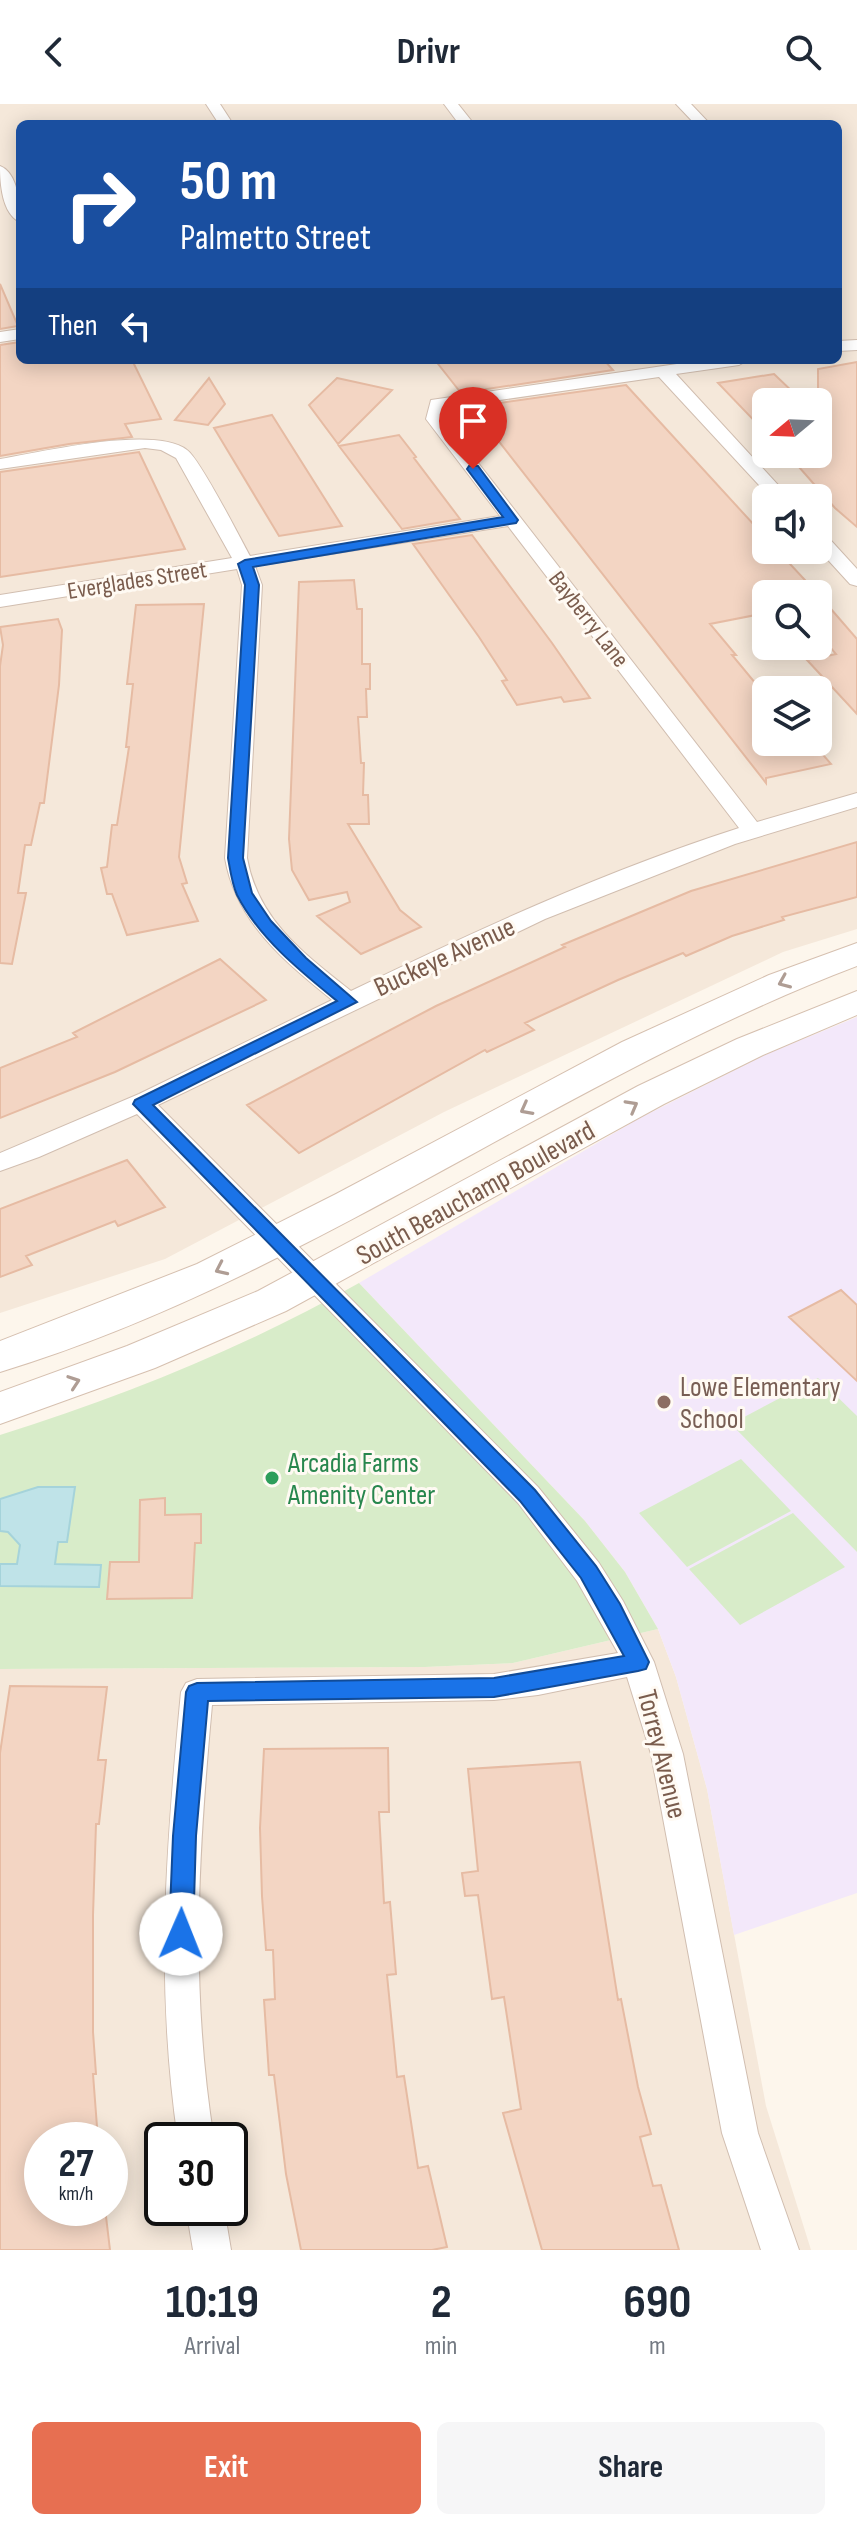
<!DOCTYPE html>
<style>
:root{--surface:#fff;--page:#f6f6f7;--text:#1f2937;--muted:#747a83;--accent:#e76f51}
body{margin:0;font-family:"Sofia Sans Condensed",sans-serif;background:var(--page);color:var(--text);height:100vh;display:flex;flex-direction:column;font-size:30px;white-space:nowrap}
*{box-sizing:border-box;margin:0}
p{font-size:26px;color:var(--muted)}
.icon{flex:none;width:44px;height:44px;fill:none;stroke:currentColor;stroke-width:2;stroke-linecap:round;stroke-linejoin:round}
.map{position:relative;height:2146px;overflow:hidden}
.side{display:flex;flex-direction:column;background:var(--surface);flex:1}
.side>*{flex:none}
.top-card{position:absolute;left:16px;top:16px;width:826px;height:244px;border-radius:12px;box-shadow:0 4px 20px #0003;background:#1a4fa0;color:#fff;overflow:hidden}
.needle{width:52px;rotate:251deg}
.fabs{position:absolute;left:752px;top:284px;display:grid;gap:16px}
.fabs a{display:grid;place-items:center;width:80px;height:80px;border-radius:12px;background:var(--surface);box-shadow:0 4px 20px #0003;font-size:40px}
.speed{position:absolute;left:24px;top:2018px;display:flex;gap:16px;font-size:40px;font-weight:700;text-align:center}
.speed>*{display:grid;place-content:center;width:104px;height:104px;border-radius:50%;background:var(--surface);box-shadow:0 4px 20px #0003;line-height:1}
.speed small{font-size:20px;font-weight:400}
.speed .limit{border:4px solid #111;border-radius:12px;background:#fff;color:#111}
.pin{position:absolute;display:grid;place-items:center;width:68px;height:68px;color:#fff;margin:-82px -34px;border-radius:50% 50% 50% 0;rotate:-45deg;box-shadow:0 0 8px #0007}
.pin .icon{rotate:45deg}
.me{position:absolute;width:88px;margin:-44px;rotate:1deg;stroke-linejoin:round;filter:drop-shadow(0 0 6px #0008)}
.turn{display:flex;align-items:center;gap:28px;height:168px;padding:0 32px;font-size:36px}
.turn .icon{width:104px;height:104px;stroke-width:2.5}
.turn b{display:block;font-size:56px;line-height:68px}
.then{display:flex;align-items:center;height:76px;padding:0 32px;background:#0003;gap:16px;font-size:30px}
.eta{display:flex;justify-content:space-evenly;align-items:center;height:136px;text-align:center}
.eta b{font-size:48px;font-weight:700;line-height:56px}
.button{display:flex;gap:16px;margin-top:auto;padding:16px 32px}
.button a{flex:1;height:92px;border-radius:12px;background:var(--accent);color:#fff;font-size:32px;font-weight:700;line-height:92px;text-align:center}
.button a+a{background:var(--page);color:var(--text)}
header{display:flex;justify-content:space-between;align-items:center;height:104px;padding:0 32px;background:var(--surface);font-size:36px;font-weight:700}
.map>svg:first-child{display:block}
</style>
<header><svg class="icon" aria-label="back" viewBox="0 0 24 24"><path d="M15 5l-7 7 7 7"/></svg>Drivr<svg class="icon" aria-label="search" viewBox="0 0 24 24"><circle cx="10" cy="10" r="6"/><path d="M15 15l6 6"/></svg></header>
<div class="map">
<svg width="857" height="2146" viewBox="0 0 857 2146">
<rect width="100%" height="100%" fill="#fdf6ec"/>
<path fill="#f5e8da" fill-rule="evenodd" d="M 0,0 L 857,0 L 857,825 L 783,848 L 444,1008 L 165,1155 L 0,1209 ZM 20,20 L 838,20 L 838,256 L 20,256 ZM 766,298 L 818,298 L 818,350 L 766,350 ZM 766,394 L 818,394 L 818,446 L 766,446 ZM 766,490 L 818,490 L 818,542 L 766,542 ZM 766,586 L 818,586 L 818,638 L 766,638 Z
M 658,1525 L 676,1573 L 707,1685 L 766,2002 L 811,2146 L 0,2146 L 0,1565 L 425,1563 L 513,1559 ZM 42,2036 L 110,2036 L 110,2104 L 42,2104 ZM 162,2036 L 230,2036 L 230,2104 L 162,2104 Z"/>
<path fill="#f3e8fa" d="M 857,913 L 857,1789 L 734,1831 L 707,1685 L 676,1573 L 658,1525 L 625,1468 L 585,1417 L 359,1179 L 638,1015 L 767,950 Z"/>
<path fill="#d8ecc9" d="M 359,1179 L 585,1417 L 625,1468 L 658,1525 L 513,1559 L 425,1563 L 0,1565 L 0,1331 C 124,1292 246,1243 359,1179 Z
M 818,1274 L 857,1312 L 857,1448 L 731,1320 Z
M 741,1355 L 791,1407 L 687,1463 L 639,1409 Z
M 793,1409 L 845,1463 L 740,1521 L 689,1465 Z"/>
<path fill="#bfe3e8" stroke="#a5d3da" stroke-width="2" d="M 38,1383 L 75,1383 L 67,1438 L 58,1438 L 55,1460 L 101,1461 L 99,1483 L 0,1482 L 0,1460 L 17,1460 L 20,1441 L 8,1428 L 0,1427 L 0,1395 Z"/>
<path fill="#f3d5c3" stroke="#e6bba3" stroke-width="2" d="M 0,180 L 18,222 L 0,225 Z
M 20,238 L 20,256 L 132,256 L 161,315 L 125,320 L 132,333 L 69,340 L 0,352 L 0,241 Z
M 435,256 L 604,256 L 613,266 L 461,289 Z
M 857,258 L 857,423 L 835,404 L 791,354 L 818,350 L 818,265 Z
M 774,270 L 795,290 L 766,295 L 766,329 L 718,279 Z
M 209,274 L 225,300 L 208,321 L 175,316 Z
M 337,274 L 392,286 L 338,340 L 309,301 Z
M 626,281 L 766,434 L 766,446 L 777,446 L 818,490 L 766,490 L 766,509 L 710,520 L 736,551 L 732,551 L 766,592 L 766,644 L 812,638 L 831,660 L 766,674 L 766,679 L 472,303 Z
M 272,311 L 342,422 L 279,432 L 214,324 Z
M 399,331 L 416,353 L 414,354 L 460,415 L 402,425 L 339,342 Z
M 139,348 L 185,445 L 0,473 L 0,368 Z
M 472,431 L 552,539 L 590,594 L 564,598 L 561,593 L 517,601 L 502,577 L 507,576 L 479,533 L 413,440 Z
M 354,476 L 357,505 L 362,505 L 362,560 L 370,560 L 370,585 L 366,585 L 367,613 L 358,613 L 361,659 L 364,659 L 363,691 L 368,691 L 369,720 L 348,720 L 400,806 L 421,823 L 361,850 L 317,812 L 350,798 L 347,788 L 309,796 L 292,766 L 289,735 L 299,478 Z
M 818,490 L 857,535 L 857,610 L 807,556 L 836,550 L 818,529 Z
M 204,500 L 179,753 L 187,779 L 182,780 L 198,817 L 127,831 L 112,790 L 107,790 L 101,764 L 107,763 L 112,721 L 117,721 L 129,643 L 126,643 L 133,580 L 127,580 L 136,501 Z
M 58,515 L 62,526 L 59,581 L 44,699 L 40,699 L 31,741 L 25,741 L 18,789 L 26,789 L 12,860 L 0,859 L 0,562 L 3,541 L 0,523 Z
M 857,738 L 857,793 L 782,813 L 784,816 L 732,832 L 686,852 L 683,849 L 618,876 L 525,919 L 534,926 L 487,948 L 485,946 L 299,1049 L 247,1001 L 436,902 L 565,843 L 562,841 L 691,787 Z
M 220,855 L 266,896 L 115,968 L 0,1014 L 0,964 L 77,933 L 73,929 Z
M 127,1056 L 165,1103 L 118,1122 L 115,1117 L 26,1152 L 32,1161 L 0,1173 L 0,1105 Z
M 841,1186 L 857,1201 L 857,1277 L 789,1213 Z
M 165,1394 L 165,1411 L 201,1410 L 201,1439 L 195,1439 L 192,1494 L 107,1495 L 110,1458 L 139,1458 L 140,1396 Z
M 10,1582 L 107,1583 L 98,1656 L 106,1656 L 99,1720 L 96,1720 L 93,1811 L 93,1928 L 96,1970 L 93,1970 L 98,2036 L 42,2036 L 42,2104 L 105,2104 L 110,2146 L 0,2146 L 0,1649 Z
M 388,1644 L 389,1708 L 379,1708 L 384,1799 L 390,1798 L 396,1870 L 387,1871 L 397,1973 L 404,1972 L 418,2064 L 428,2062 L 447,2143 L 432,2146 L 301,2146 L 286,2070 L 274,1971 L 269,1971 L 264,1896 L 275,1895 L 273,1846 L 266,1846 L 262,1792 L 260,1724 L 264,1645 Z
M 580,1658 L 618,1896 L 621,1895 L 638,1983 L 651,2030 L 640,2033 L 653,2082 L 661,2081 L 679,2146 L 542,2146 L 503,2009 L 521,2005 L 504,1893 L 492,1895 L 478,1791 L 465,1792 L 462,1769 L 478,1767 L 468,1665 Z"/>
<g fill="none" stroke-linecap="round" stroke-linejoin="round">
<defs>
<path id="street" d="M 206,0 L 220,0 L 233,20 L 219,20 Z
M 444,0 L 458,0 L 474,20 L 459,20 Z
M 676,0 L 691,0 L 710,20 L 695,20 Z
M 0,62 C 18,69 20,100 20,118 C 2,110 0,79 0,62 Z
M 20,225 L 20,235 L 0,238 L 0,228 Z
M 857,236 L 857,246 L 838,247 L 838,237 Z
M 704,256 L 748,256 L 739,261 L 676,270 L 790,394 L 771,394 L 659,273 L 445,304 L 444,315 L 757,718 L 857,689 L 857,703 L 735,740 L 545,815 L 158,1001 L 538,1383 L 599,1459 L 623,1497 L 654,1558 L 683,1650 L 758,2029 L 799,2146 L 761,2146 L 722,2029 L 651,1650 L 627,1573 L 538,1591 L 494,1596 L 212,1601 C 198,1753 190,1884 214,2036 L 178,2036 C 155,1879 166,1745 181,1588 L 186,1579 L 197,1575 L 494,1570 L 618,1549 L 577,1477 L 518,1399 L 137,1010 L 39,1053 L 0,1067 L 0,1049 L 139,990 L 332,896 C 284,857 236,818 225,754 L 242,481 L 237,465 L 0,503 L 0,491 L 232,454 L 176,354 L 161,346 L 145,344 L 0,365 L 0,355 C 43,348 154,321 187,346 C 200,355 239,432 250,452 L 500,412 L 426,315 L 431,296 ZM 508,422 L 739,724 C 605,767 477,826 351,887 C 304,850 258,816 247,754 L 262,481 L 255,462 Z
M 818,428 L 825,430 L 857,465 L 857,482 L 850,480 L 818,445 Z
M 186,2104 L 224,2104 L 231,2146 L 193,2146 Z"/>
<path id="secondary" d="M 857,839 L 857,862 C 560,975 305,1175 0,1268 L 0,1237 L 197,1160 L 336,1090 L 622,938 L 769,871 Z
M 857,887 L 857,911 L 763,951 L 664,1000 L 286,1207 L 155,1264 L 0,1320 L 0,1288 L 127,1242 L 258,1187 L 638,982 L 737,935 Z"/>
</defs>
<use href="#street" stroke="#d1beb0" stroke-width="2"/>
<use href="#secondary" stroke="#d6c0b0" stroke-width="2"/>
<use href="#street" fill="#fff" fill-rule="evenodd"/>
<use href="#secondary" fill="#fff" fill-rule="evenodd"/>
</g>
<defs><path id="oneway-chevron" d="M-2-3.5L2.5 0L-2 3.5" fill="none" stroke-width="1.6" stroke-linecap="round" stroke-linejoin="round" transform="scale(2)"/></defs>
<g stroke="#af9d94">
<use href="#oneway-chevron" transform="translate(784 878) rotate(157)"/>
<use href="#oneway-chevron" transform="translate(632 1002) rotate(-29)"/>
<use href="#oneway-chevron" transform="translate(526 1005) rotate(152)"/>
<use href="#oneway-chevron" transform="translate(221 1165) rotate(155)"/>
<use href="#oneway-chevron" transform="translate(74 1278) rotate(-19)"/>
</g>
<path fill="#1a73e8" stroke="#114b97" stroke-width="2" d="M 469,362 L 478,362 L 518,416 L 516,419 L 253,463 L 259,481 L 243,754 L 252,789 L 271,817 L 306,854 L 357,898 L 153,1001 L 535,1386 L 596,1462 L 620,1500 L 649,1558 L 646,1565 L 638,1567 L 494,1593 L 208,1597 L 196,1732 L 193,1830 L 189,1838 L 181,1841 L 173,1838 L 169,1830 L 173,1732 L 186,1588 L 189,1582 L 197,1579 L 494,1574 L 624,1552 L 581,1474 L 520,1397 L 133,1000 L 135,996 L 337,897 C 300,867 259,834 237,791 C 232,780 230,765 228,754 L 245,481 L 238,460 L 245,456 L 503,413 L 467,365 Z"/>
<circle fill="#8d6e63" stroke="#fffaf3" stroke-width="3" cx="664" cy="1298" r="8"/>
<circle fill="#2e9e5b" stroke="#fffaf3" stroke-width="3" cx="272" cy="1374" r="8"/>
<g text-anchor="middle" stroke-width="6" stroke-linejoin="round" paint-order="stroke">
<g font-size="24" fill="#7a5c4d" stroke="#fffaf3">
<text transform="translate(137 476) rotate(-9)" y="8">Everglades Street</text>
<text transform="translate(589 515) rotate(52)" y="8">Bayberry Lane</text>
</g>
<g font-size="28" fill="#7a5c4d" stroke="#fffaf3">
<text transform="translate(444 852) rotate(-25)" y="10">Buckeye Avenue</text>
<text transform="translate(475 1088) rotate(-29)" y="10">South Beauchamp Boulevard</text>
<text transform="translate(663 1650) rotate(76)" y="10">Torrey Avenue</text>
</g>
<g font-size="28" fill="#785e54" stroke="#fffaf3" text-anchor="start">
<text x="680" y="1292">Lowe Elementary<tspan x="680" dy="32">School</tspan></text>
</g>
<g font-size="28" fill="#27864d" stroke="#fffaf3" text-anchor="start">
<text x="288" y="1368">Arcadia Farms<tspan x="288" dy="32">Amenity Center</tspan></text>
</g>
</g>
</svg>
<div class="fabs">
<a><svg class="needle" viewBox="-14 -14 28 28"><path d="M0-13l5 13h-10z" fill="#e53935"/><path d="M0 13l5-13h-10z" fill="#747a83"/></svg></a>
<a><svg class="icon" aria-label="sound" viewBox="0 0 24 24"><path d="M4 9h4l5-4v14l-5-4H4zM17 9q2 3 0 6"/></svg></a>
<a><svg class="icon" aria-label="search" viewBox="0 0 24 24"><circle cx="10" cy="10" r="6"/><path d="M15 15l6 6"/></svg></a>
<a><svg class="icon" aria-label="layers" viewBox="0 0 24 24"><path d="M12 4l9 5-9 5-9-5zM3 14l9 5 9-5"/></svg></a>
</div>
<div class="speed"><div>27<small>km/h</small></div><div class="limit">30</div></div>
<div class="pin" style="left:473px;top:365px;background:#d93025"><svg class="icon" aria-label="arrive" viewBox="0 0 24 24"><path d="M6 21V4h12l-3 4 3 4H6"/></svg></div>
<svg class="me" style="left:181px;top:1830px" viewBox="-20 -20 40 40"><circle r="19" fill="#fff"/><path d="M0-13L10 11 0 6-10 11z" fill="#1a73e8"/></svg>
<div class="top-card">
<div class="turn"><svg class="icon" aria-label="right" viewBox="0 0 24 24"><path d="M7 20v-9h11M14 6l5 5-5 5"/></svg><div><b>50 m</b>Palmetto Street</div></div>
<div class="then">Then<svg class="icon" aria-label="left" viewBox="0 0 24 24"><path d="M17 20v-9H6M10 6l-5 5 5 5"/></svg></div>
</div>
</div>
<section class="side">
<div class="eta">
<div><b>10:19</b><p>Arrival</p></div>
<div><b>2</b><p>min</p></div>
<div><b>690</b><p>m</p></div>
</div>
<div class="button"><a>Exit</a><a>Share</a></div>
</section>
